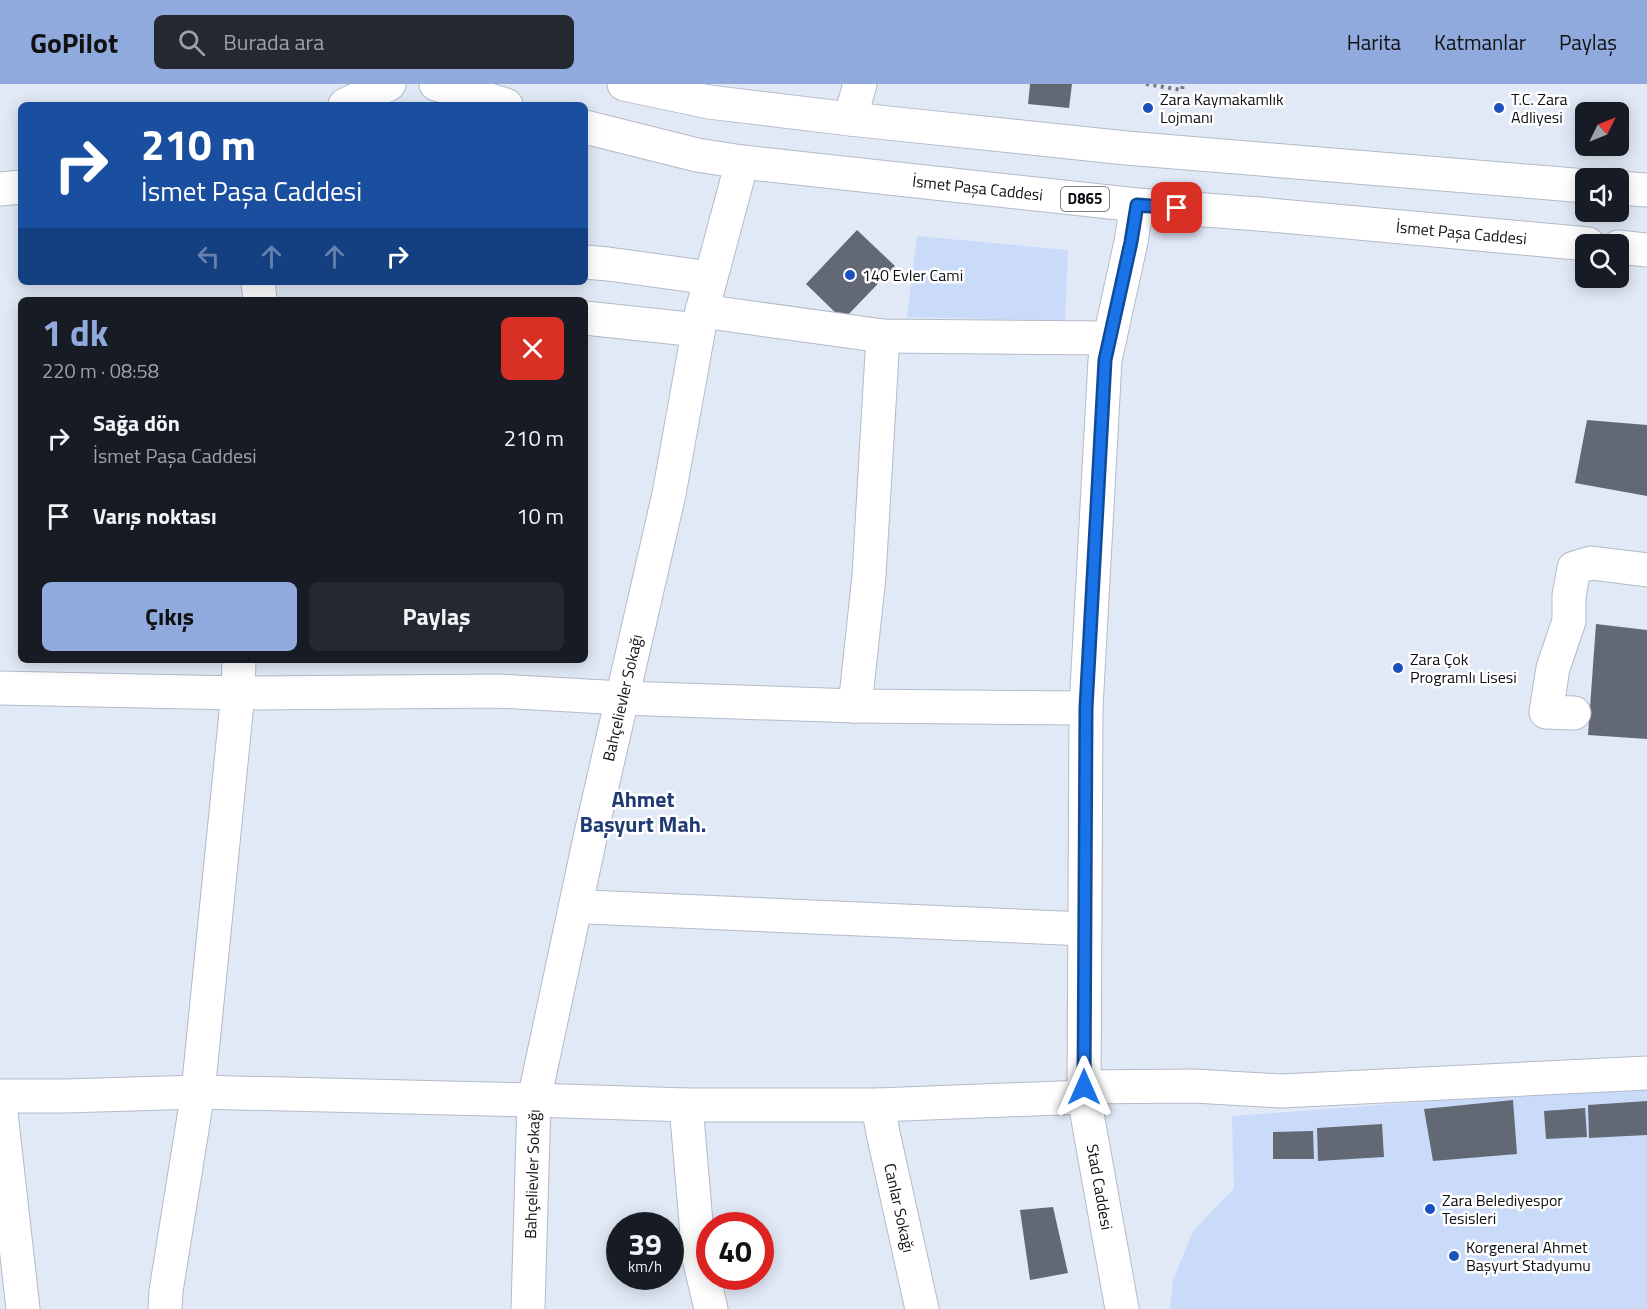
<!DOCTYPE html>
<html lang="tr">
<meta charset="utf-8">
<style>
:root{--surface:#171b24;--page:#242831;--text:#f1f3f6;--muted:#9ea1a6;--accent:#91aadd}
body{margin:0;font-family:"Titillium Web",sans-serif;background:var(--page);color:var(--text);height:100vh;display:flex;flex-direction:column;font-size:22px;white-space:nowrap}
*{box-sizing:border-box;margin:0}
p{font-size:20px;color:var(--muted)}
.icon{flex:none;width:33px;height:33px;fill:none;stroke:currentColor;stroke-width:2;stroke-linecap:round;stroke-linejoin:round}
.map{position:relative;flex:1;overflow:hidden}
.details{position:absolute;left:18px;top:213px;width:570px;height:366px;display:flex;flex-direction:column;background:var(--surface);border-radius:9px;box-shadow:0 3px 15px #0003}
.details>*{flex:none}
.top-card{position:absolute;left:18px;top:18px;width:570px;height:183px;border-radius:9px;box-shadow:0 3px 15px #0003;background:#1a4fa0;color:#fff;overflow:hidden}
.needle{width:39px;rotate:47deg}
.buttons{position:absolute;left:1575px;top:18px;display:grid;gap:12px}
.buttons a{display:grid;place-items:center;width:54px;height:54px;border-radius:9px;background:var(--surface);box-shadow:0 3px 15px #0003;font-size:30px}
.speed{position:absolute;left:606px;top:1128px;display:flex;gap:12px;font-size:30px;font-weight:700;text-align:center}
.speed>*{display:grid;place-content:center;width:78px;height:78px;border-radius:50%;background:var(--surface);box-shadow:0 3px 15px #0003;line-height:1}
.speed small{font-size:15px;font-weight:400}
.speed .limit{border:9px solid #d22;background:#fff;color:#111}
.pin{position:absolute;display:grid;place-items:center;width:51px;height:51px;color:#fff;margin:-26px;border-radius:12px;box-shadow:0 3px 9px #0006}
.me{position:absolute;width:66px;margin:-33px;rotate:0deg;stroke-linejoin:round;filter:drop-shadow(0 0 4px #0008)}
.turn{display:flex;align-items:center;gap:21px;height:126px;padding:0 24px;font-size:27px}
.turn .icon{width:78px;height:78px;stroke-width:2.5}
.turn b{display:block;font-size:42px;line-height:51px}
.lanes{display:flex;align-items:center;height:57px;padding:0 24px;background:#0003;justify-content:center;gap:30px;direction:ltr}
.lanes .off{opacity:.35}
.round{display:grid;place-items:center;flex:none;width:63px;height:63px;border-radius:9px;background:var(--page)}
.headline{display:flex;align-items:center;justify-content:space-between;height:102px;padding:0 24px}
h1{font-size:36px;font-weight:700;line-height:45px;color:var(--accent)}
.cta{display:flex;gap:12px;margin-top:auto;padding:12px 24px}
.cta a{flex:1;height:69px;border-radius:9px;background:var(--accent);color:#111;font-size:24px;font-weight:700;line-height:69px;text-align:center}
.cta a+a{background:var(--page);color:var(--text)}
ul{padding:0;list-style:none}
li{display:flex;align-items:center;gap:18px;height:78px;padding:0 24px}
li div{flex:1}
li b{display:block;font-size:22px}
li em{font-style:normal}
header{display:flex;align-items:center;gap:36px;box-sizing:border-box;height:84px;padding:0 30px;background:var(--accent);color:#111}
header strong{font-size:28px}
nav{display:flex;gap:33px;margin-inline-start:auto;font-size:21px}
.search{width:420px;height:54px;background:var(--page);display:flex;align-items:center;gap:15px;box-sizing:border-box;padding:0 21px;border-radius:9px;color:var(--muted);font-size:22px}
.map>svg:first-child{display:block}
</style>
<header>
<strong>GoPilot</strong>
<div class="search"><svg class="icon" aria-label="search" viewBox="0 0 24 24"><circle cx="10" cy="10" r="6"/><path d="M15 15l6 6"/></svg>Burada ara</div>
<nav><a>Harita</a><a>Katmanlar</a><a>Paylaş</a></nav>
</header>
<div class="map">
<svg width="1647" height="1225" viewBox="0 0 1647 1225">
<rect width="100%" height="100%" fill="#e1e9f7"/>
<path fill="#cadbfa" d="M 917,152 L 1068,166 L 1065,237 L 907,233 Z
M 1647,1001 L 1647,1225 L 1170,1225 L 1173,1196 L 1193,1147 L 1234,1104 L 1232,1032 Z"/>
<path fill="#626975" d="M 1030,0 L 1072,0 L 1069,24 L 1028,20 Z
M 857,146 L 895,182 L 843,236 L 806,200 Z
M 1587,336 L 1647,341 L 1647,412 L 1575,399 Z
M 1596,540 L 1647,546 L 1647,655 L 1588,651 Z
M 1513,1016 L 1517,1070 L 1433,1077 L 1424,1025 Z
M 1647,1017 L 1647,1051 L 1589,1054 L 1588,1021 Z
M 1585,1024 L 1587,1053 L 1546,1055 L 1544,1027 Z
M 1382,1040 L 1384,1073 L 1318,1077 L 1317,1044 Z
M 1313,1047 L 1314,1075 L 1273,1075 L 1273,1048 Z
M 1053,1123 L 1068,1189 L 1030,1196 L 1020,1126 Z"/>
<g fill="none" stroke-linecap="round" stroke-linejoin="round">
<defs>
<g id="minor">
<path d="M 345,21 L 389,0"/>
<path d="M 850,35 L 860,0"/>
<path d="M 0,105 L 21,103"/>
<path d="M 585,178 L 608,180 L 710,194"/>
<path d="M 258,198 L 260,216"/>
<path d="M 702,227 L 883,252 L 1110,254"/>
<path d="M 585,234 L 698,246"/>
<path d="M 0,604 L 238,609 L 498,607 L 622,614 L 855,622 L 1086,624"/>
<path d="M 855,622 L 869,492 L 883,252"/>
<path d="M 1574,629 L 1546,628 L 1553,584 L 1569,537 L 1569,512 L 1574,484 L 1591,479 L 1647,486"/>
<path d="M 578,818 L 588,823 L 1084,845"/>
<path d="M 1084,1003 L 1194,1002 L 1281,1007 L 1647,989"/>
<path d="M 0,1012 L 65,1012 L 198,1008 L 534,1016 L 686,1021 L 878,1021 L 1084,1013"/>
<path d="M 0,1020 L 23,1225"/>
<path d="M 686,1021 L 699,1174 L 711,1225"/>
<path id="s1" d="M 878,1021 L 883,1049 L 922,1225"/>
<path d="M 165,1225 L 166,1207 L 198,1008 L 238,609 L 239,576"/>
<path id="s2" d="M 528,1225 L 534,1016 L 590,754 L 669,410 L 702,227 L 742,78"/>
<path d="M 1122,1225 L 1084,1013 L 1086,624 L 1105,276 L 1131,158 L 1137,121"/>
</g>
<g id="highway">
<path d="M 436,0 L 506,21"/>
<path d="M 624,0 L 709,18 L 850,35 L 1126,64 L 1586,102"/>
<path id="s3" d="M 585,43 L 697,71 L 742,78 L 1137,121 L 1259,130 L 1588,160"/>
<path d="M 1618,104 L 1647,106"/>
<path d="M 1618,163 L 1647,166"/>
</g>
</defs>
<use href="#minor" stroke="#b3bac8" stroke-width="35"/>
<use href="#highway" stroke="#b3bac8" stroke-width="35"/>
<path stroke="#747a83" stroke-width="4" stroke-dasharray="3 4.5" stroke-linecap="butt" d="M 1146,0 L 1182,6 L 1183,0"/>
<use href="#minor" stroke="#fff" stroke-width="33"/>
<use href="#highway" stroke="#fff" stroke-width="33"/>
</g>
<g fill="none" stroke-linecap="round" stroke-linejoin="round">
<defs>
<path id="route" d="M 1084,1003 L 1086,624 L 1105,276 L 1131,158 L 1137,121 L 1177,124"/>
</defs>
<use href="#route" stroke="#114b97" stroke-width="15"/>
<use href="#route" stroke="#1a73e8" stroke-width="10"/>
</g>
<g fill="#1b51be" stroke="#fff" stroke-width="2">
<circle cx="1148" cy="24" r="6"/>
<circle cx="1499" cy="24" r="6"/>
<circle cx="850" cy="191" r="6"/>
<circle cx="1398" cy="584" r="6"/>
<circle cx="1430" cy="1125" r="6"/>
<circle cx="1454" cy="1172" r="6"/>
</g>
<g text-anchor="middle" stroke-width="5" stroke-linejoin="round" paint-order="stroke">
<rect fill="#fff" stroke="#55575a" stroke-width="1.5" x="1061" y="103" width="48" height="24" rx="4.5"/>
<g font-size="15" font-weight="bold" fill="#0c0f14">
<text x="1085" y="120">D865</text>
</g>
<g font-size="16" fill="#0c0f14" stroke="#fff" text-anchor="start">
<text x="1160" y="21">Zara Kaymakamlık<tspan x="1160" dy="18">Lojmanı</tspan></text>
<text x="1511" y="21">T.C. Zara<tspan x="1511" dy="18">Adliyesi</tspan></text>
<text x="862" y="197">140 Evler Cami</text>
<text x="1410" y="581">Zara Çok<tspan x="1410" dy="18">Programlı Lisesi</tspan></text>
<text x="1442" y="1122">Zara Belediyespor<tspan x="1442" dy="18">Tesisleri</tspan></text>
<text x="1466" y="1169">Korgeneral Ahmet<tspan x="1466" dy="18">Başyurt Stadyumu</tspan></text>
</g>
<g font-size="16" fill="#0c0f14" stroke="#fff">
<text dy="6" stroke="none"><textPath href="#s3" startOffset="398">İsmet Paşa Caddesi</textPath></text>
<text dy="6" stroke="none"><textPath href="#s3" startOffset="884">İsmet Paşa Caddesi</textPath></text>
<text dy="6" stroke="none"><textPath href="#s2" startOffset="621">Bahçelievler Sokağı</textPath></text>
<text dy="6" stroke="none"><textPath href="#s2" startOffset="135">Bahçelievler Sokağı</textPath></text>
<text transform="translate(1100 1103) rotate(80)" y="6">Stad Caddesi</text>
<text dy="6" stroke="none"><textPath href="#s1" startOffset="105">Canlar Sokağı</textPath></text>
</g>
<g font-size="22" font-weight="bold" fill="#1f3b71" stroke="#fff">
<text x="643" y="723">Ahmet<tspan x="643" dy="25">Başyurt Mah.</tspan></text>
</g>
</g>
</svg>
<div class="buttons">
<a><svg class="needle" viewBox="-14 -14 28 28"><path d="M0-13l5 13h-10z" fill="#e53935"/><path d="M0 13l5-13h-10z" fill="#9ea1a6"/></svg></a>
<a><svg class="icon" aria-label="sound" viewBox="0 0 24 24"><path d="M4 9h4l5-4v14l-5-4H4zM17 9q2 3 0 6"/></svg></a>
<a><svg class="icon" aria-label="search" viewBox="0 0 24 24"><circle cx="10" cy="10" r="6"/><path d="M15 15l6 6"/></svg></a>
</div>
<div class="speed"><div>39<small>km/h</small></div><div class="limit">40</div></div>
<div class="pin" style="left:1177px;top:124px;background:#d93025"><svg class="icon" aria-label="arrive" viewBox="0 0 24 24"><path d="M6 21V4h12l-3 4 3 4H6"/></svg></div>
<svg class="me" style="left:1084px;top:1003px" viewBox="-20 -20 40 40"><path d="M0-17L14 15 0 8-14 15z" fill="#1a73e8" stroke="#fff" stroke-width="4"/></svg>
<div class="top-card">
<div class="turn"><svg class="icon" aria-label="right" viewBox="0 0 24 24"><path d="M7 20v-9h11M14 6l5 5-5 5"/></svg><div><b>210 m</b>İsmet Paşa Caddesi</div></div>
<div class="lanes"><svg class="icon off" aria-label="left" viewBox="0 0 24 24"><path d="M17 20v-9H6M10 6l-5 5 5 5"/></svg><svg class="icon off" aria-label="ahead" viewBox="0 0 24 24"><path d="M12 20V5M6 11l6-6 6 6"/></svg><svg class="icon off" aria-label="ahead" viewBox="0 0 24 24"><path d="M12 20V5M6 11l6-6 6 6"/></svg><svg class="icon" aria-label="right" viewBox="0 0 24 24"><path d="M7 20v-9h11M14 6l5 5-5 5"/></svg></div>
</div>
<section class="details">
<div class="headline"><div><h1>1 dk</h1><p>220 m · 08:58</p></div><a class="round" style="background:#d93025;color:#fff"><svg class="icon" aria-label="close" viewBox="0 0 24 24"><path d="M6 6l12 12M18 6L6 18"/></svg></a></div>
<ul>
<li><svg class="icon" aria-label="right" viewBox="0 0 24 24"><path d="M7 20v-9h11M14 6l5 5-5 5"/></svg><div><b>Sağa dön</b><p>İsmet Paşa Caddesi</p></div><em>210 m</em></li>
<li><svg class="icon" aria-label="arrive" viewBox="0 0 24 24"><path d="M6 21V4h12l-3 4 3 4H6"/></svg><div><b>Varış noktası</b></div><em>10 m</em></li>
</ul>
<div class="cta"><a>Çıkış</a><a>Paylaş</a></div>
</section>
</div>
